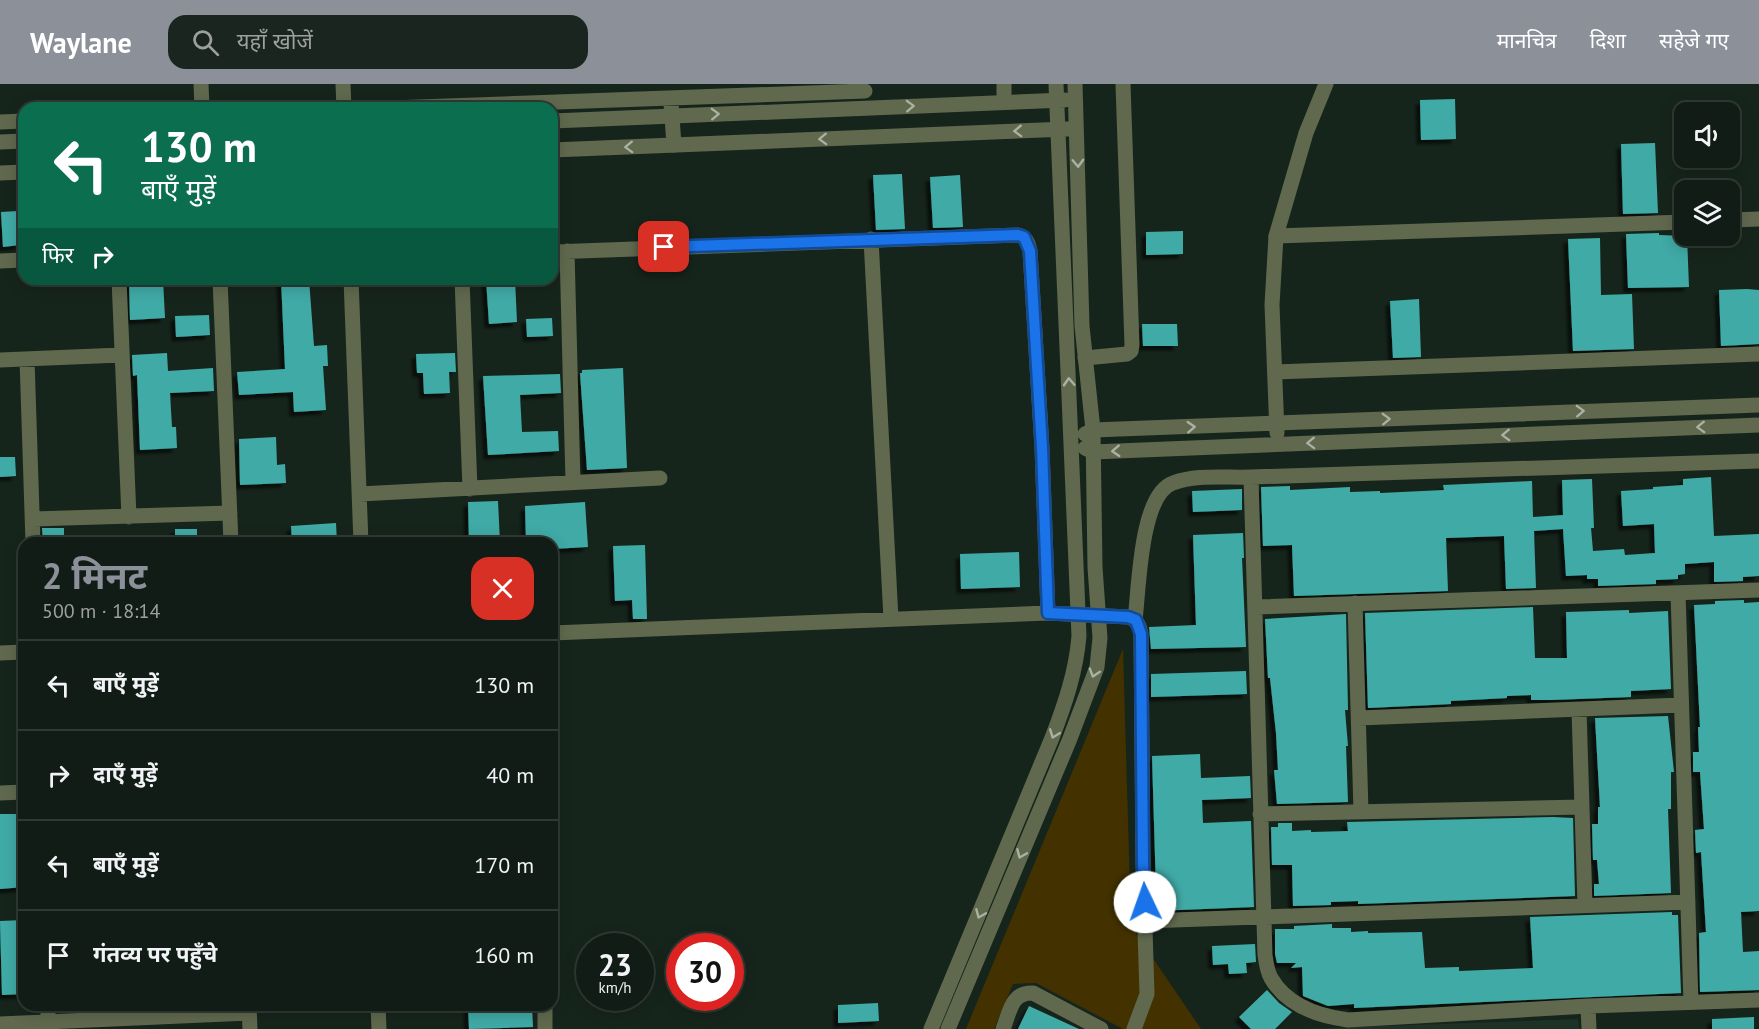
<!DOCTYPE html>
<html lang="hi">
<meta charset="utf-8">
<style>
:root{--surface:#101c15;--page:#19251e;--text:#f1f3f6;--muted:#9ca1a0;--line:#303a34;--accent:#8c9099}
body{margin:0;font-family:"PT Sans","Noto Sans Devanagari",sans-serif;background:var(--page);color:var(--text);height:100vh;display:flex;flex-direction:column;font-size:22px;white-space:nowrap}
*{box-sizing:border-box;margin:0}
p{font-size:20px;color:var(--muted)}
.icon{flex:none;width:33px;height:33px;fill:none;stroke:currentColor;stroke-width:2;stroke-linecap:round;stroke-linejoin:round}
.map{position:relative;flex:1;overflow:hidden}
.sheet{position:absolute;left:18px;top:453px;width:540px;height:474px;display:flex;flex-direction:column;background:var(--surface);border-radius:18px;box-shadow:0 3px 15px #0003,0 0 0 2px var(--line)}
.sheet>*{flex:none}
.banner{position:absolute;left:18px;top:18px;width:540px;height:183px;border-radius:18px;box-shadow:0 3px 15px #0003,0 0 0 2px var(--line);background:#0b6e4f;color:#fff;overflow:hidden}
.fabs{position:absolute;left:1674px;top:18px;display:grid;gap:12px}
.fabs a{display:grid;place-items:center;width:66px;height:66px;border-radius:12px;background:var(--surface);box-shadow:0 3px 15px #0003,0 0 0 2px var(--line);font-size:30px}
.speed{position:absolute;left:576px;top:849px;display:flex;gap:12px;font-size:30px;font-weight:700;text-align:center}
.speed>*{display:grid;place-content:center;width:78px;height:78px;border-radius:50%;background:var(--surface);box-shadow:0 3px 15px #0003,0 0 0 2px var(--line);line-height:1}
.speed small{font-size:15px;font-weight:400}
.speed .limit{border:9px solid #d22;background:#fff;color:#111}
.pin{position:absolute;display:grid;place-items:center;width:51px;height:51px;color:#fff;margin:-26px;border-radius:12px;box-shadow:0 3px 9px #0006}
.me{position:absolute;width:66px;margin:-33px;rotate:357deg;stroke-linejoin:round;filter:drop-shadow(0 0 4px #0008)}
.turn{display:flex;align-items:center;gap:21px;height:126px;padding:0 24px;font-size:27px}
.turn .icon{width:78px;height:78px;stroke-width:2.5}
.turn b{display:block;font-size:42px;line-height:51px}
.then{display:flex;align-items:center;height:57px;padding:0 24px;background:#0003;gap:12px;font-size:22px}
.round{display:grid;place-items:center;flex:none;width:63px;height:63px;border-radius:18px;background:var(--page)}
.headline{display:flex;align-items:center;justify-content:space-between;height:102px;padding:0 24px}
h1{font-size:36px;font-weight:700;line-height:45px;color:var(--accent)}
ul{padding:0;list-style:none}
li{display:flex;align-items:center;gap:18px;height:90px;padding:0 24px;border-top:2px solid var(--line)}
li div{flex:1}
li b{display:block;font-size:22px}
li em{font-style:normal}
header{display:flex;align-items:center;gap:36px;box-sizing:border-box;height:84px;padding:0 30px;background:var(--accent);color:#fff}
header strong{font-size:28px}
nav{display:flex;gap:33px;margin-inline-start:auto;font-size:21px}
.search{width:420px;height:54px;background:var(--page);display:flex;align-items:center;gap:15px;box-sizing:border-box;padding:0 21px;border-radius:18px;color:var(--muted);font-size:22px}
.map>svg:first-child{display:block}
</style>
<header>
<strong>Waylane</strong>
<div class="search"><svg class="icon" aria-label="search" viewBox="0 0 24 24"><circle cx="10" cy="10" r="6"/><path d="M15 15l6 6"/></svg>यहाँ खोजें</div>
<nav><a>मानचित्र</a><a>दिशा</a><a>सहेजे गए</a></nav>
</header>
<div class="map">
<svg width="1759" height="945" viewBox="0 0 1759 945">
<defs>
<filter id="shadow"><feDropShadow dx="-4.5" dy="4.5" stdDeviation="1.5" flood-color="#0009"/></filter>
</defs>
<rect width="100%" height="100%" fill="#16251c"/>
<path fill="#1d3226" d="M 1578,935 L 1579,945 L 1301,945 Z"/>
<path fill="#433200" d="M 1123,565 L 1131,842 L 1201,945 L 1123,945 L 1036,899 L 1013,900 L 994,945 L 966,945 Z"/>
<path fill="#41aaa6" filter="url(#shadow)" d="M 1455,15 L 1456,55 L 1421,56 L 1420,16 Z
M 1655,59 L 1658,129 L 1623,130 L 1621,60 Z
M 902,90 L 905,145 L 876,146 L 873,91 Z
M 960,91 L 963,143 L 933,144 L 930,93 Z
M 18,127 L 20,161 L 3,163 L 1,128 Z
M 1183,147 L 1183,170 L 1146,171 L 1146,148 Z
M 1659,149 L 1659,151 L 1687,152 L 1689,203 L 1628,204 L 1626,150 Z
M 1600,154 L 1601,211 L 1632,210 L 1634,265 L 1573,267 L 1568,155 Z
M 129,195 L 163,195 L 165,234 L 130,236 Z
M 281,195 L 309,195 L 314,262 L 327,261 L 328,282 L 323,282 L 326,326 L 294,328 L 293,308 L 239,311 L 237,288 L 285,285 Z
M 486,195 L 515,195 L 517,238 L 489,240 Z
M 1747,205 L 1759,206 L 1759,260 L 1721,262 L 1719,206 Z
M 1419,215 L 1421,273 L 1393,274 L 1390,217 Z
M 209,231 L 210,251 L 176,253 L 175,232 Z
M 552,234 L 553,252 L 527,253 L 526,235 Z
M 1142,240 L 1177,240 L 1178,262 L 1143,262 Z
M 167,269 L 168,287 L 213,284 L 214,307 L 170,309 L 172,343 L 176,343 L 177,364 L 140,366 L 137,291 L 133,292 L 132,271 Z
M 455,269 L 456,288 L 449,288 L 450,309 L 424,310 L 423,289 L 417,289 L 416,270 Z
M 623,284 L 627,384 L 587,386 L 580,289 L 582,289 L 582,286 Z
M 560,290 L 561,309 L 520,311 L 522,348 L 558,347 L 559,367 L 488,371 L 483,292 Z
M 276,353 L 277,381 L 285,380 L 286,399 L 240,401 L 239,355 Z
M 0,373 L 15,373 L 16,392 L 0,393 Z
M 1711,393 L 1714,452 L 1759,450 L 1759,492 L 1743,493 L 1743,497 L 1714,498 L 1714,478 L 1685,480 L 1685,490 L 1678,491 L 1678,495 L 1656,496 L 1656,500 L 1598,502 L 1598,495 L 1587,495 L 1587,491 L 1566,492 L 1563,445 L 1534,447 L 1536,504 L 1506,505 L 1504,452 L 1446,454 L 1448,507 L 1294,512 L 1292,461 L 1263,462 L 1261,403 L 1290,402 L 1290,406 L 1350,403 L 1350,408 L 1380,407 L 1380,409 L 1444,406 L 1443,401 L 1532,397 L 1533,433 L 1563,431 L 1562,396 L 1592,395 L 1594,444 L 1591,444 L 1593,467 L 1624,465 L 1625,471 L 1655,469 L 1654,440 L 1623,442 L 1621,407 L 1653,405 L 1653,403 L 1683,401 L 1683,395 Z
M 1242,405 L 1242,426 L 1193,428 L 1192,407 Z
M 498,417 L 500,459 L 469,459 L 468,418 Z
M 585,418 L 588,463 L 552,465 L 552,459 L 526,459 L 525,422 Z
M 336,439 L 337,459 L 292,459 L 291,442 Z
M 42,444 L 64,444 L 64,459 L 43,459 Z
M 175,445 L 197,445 L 197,459 L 175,459 Z
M 1243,449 L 1244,474 L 1242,474 L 1246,563 L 1151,565 L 1149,543 L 1196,541 L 1193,451 Z
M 645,461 L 647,535 L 633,535 L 632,516 L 615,517 L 613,462 Z
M 1019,468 L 1020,503 L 961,505 L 960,470 Z
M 1744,516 L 1744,519 L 1759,518 L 1759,827 L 1741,828 L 1743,868 L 1759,867 L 1759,906 L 1700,908 L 1699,849 L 1706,848 L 1701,768 L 1696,769 L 1695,746 L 1704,745 L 1700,688 L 1693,688 L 1693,668 L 1699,668 L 1698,643 L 1700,643 L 1694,521 L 1715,520 L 1715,517 Z
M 1533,523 L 1535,574 L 1567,574 L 1566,528 L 1629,526 L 1629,529 L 1668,527 L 1671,605 L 1631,607 L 1631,613 L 1551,616 L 1531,616 L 1531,611 L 1507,612 L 1507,614 L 1451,617 L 1451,620 L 1432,621 L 1368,624 L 1365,529 Z
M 1346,530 L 1348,626 L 1345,626 L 1348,662 L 1346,662 L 1348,718 L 1277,720 L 1274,686 L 1278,686 L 1276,649 L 1270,594 L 1268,594 L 1265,535 Z
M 1246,587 L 1247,610 L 1151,613 L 1151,590 Z
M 1668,632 L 1674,688 L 1671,688 L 1671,725 L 1668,725 L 1671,809 L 1594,812 L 1594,800 L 1599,800 L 1597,776 L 1593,776 L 1592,740 L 1598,740 L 1598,723 L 1600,723 L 1595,634 Z
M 1200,670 L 1201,694 L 1250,692 L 1251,714 L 1202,716 L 1203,739 L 1251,737 L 1254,823 L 1154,827 L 1154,806 L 1156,806 L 1152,672 Z
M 0,730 L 24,730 L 24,803 L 0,805 Z
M 1553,733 L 1573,734 L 1575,812 L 1358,820 L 1358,817 L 1331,818 L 1331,821 L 1293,822 L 1292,781 L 1272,781 L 1271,743 L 1278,743 L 1278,739 L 1292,739 L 1292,747 L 1311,746 L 1311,748 L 1348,747 L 1347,738 Z
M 1672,828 L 1672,831 L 1678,831 L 1681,909 L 1354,924 L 1354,920 L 1328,922 L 1303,912 L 1302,883 L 1291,884 L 1296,879 L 1277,879 L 1275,870 L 1275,845 L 1294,845 L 1294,842 L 1332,840 L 1332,844 L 1351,844 L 1351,848 L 1368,847 L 1368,849 L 1422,848 L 1425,884 L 1459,883 L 1459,887 L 1533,884 L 1530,833 Z
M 24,836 L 24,910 L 2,911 L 0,837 Z
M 1255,860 L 1256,878 L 1246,879 L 1247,889 L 1229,890 L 1228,880 L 1213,881 L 1212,862 Z
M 1267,906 L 1279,919 L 1292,928 L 1275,945 L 1251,945 L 1239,933 Z
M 878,919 L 879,937 L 838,939 L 838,921 Z
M 468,921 L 532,921 L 533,943 L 469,945 Z
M 1029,922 L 1079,945 L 1018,945 Z
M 1754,933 L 1754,945 L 1712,945 L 1712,935 Z"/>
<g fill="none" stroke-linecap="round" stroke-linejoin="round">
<path stroke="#60694e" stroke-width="15" d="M 201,0 L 202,24
M 343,0 L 344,24
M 1004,0 L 1004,18
M 671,19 L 674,61
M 391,24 L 865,7
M 0,38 L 24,37
M 1730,136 L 1759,135
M 1276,152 L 1684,138
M 871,155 L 891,535
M 567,167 L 573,398
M 552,168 L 1018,151 C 1026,153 1028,158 1030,167 L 1042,364 L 1048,529
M 0,177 L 24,176
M 119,195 L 129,433
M 220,195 L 231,459
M 351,195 L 361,459
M 462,195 L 470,405
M 1085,274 L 1127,270 L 1131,267 L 1132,261 L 1123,0
M 27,275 L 33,459
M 0,276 L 121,271
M 1275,288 L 1759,270
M 1251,393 L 1265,871 C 1266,878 1267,887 1271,894 C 1287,922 1318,932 1348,936 L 1588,922 L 1759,916
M 360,410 L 660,394
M 33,435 L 230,429
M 1678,509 L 1691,918
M 1355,519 L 1361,728
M 1256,523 L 1759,506
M 1135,536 C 1139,505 1140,410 1173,399 C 1196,390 1226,394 1251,393 L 1759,377
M 552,549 L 1048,529 L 1128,533 C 1137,536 1139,540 1141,550 L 1143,780 L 1147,910 L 1134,945
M 0,569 L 24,568
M 1579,626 L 1585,821
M 1359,634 L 1681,621
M 0,709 L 24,708
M 1260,730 L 1582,723
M 1146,837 L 1688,818
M 48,921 L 48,937
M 249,921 L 250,945
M 378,921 L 379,945
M 545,921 L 545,945
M 1588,922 L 1589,945
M 0,940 L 249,929
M 1003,945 C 1010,928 1011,908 1033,909 L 1101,945"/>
<path stroke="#60694e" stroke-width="15" d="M 552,37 L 1065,16
M 0,58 L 24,57
M 552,66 L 1068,45
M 0,89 L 24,88
M 1277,349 L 1272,221 L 1276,152 L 1306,49 L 1326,0
M 1085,350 L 1093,346 L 1759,321
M 1085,364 L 1093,368 L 1759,341
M 931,945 L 1052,654 C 1065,620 1076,588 1079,552 L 1056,0
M 948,945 L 1069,657 L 1097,583 L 1100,554 L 1095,483 L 1093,346 L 1082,242 L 1075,0"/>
</g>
<defs><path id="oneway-chevron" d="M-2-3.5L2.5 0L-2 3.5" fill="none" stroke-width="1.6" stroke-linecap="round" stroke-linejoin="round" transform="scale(1.5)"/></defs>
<g stroke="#a9b2a3">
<use href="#oneway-chevron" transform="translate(910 22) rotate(-2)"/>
<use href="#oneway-chevron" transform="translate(715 30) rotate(-2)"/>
<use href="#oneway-chevron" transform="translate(1018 47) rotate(178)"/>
<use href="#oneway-chevron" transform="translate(823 55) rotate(178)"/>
<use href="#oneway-chevron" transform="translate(629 63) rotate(178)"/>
<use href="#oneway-chevron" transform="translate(1078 79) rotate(88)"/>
<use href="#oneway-chevron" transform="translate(1069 298) rotate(-93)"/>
<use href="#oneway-chevron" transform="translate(1580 327) rotate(-2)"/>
<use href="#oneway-chevron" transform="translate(1386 335) rotate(-2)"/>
<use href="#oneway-chevron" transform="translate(1191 343) rotate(-3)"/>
<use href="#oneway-chevron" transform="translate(1701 343) rotate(178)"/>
<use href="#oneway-chevron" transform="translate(1506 351) rotate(178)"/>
<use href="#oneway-chevron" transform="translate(1311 359) rotate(178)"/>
<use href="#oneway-chevron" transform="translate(1116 367) rotate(177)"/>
<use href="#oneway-chevron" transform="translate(1094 589) rotate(107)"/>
<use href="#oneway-chevron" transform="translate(1054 650) rotate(111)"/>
<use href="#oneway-chevron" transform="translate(1021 770) rotate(113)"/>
<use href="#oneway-chevron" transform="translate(980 830) rotate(113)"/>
</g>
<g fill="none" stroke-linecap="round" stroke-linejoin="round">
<defs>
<path id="route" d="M 664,163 L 1018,151 L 1024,153 L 1030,167 L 1042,364 L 1048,529 L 1128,533 L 1136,536 L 1141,550 L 1143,780 L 1145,818"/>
</defs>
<use href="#route" stroke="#114b97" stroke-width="15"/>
<use href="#route" stroke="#1a73e8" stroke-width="10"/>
</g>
</svg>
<div class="fabs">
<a><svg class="icon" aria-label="sound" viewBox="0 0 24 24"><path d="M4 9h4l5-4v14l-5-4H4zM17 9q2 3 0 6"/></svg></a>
<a><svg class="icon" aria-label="layers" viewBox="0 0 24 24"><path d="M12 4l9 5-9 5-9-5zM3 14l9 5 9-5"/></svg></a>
</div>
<div class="speed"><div>23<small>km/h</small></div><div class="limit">30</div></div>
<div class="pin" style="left:664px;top:163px;background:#d93025"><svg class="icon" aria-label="arrive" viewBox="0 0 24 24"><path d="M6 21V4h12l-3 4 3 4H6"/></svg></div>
<svg class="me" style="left:1145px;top:818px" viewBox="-20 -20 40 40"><circle r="19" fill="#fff"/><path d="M0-13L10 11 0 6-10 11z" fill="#1a73e8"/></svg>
<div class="banner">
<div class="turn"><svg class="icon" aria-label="left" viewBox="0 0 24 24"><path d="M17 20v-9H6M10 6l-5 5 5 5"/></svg><div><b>130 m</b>बाएँ मुड़ें</div></div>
<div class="then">फिर<svg class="icon" aria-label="right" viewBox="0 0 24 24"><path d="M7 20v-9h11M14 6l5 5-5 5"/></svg></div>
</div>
<section class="sheet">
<div class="headline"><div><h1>2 मिनट</h1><p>500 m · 18:14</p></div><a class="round" style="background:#d93025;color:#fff"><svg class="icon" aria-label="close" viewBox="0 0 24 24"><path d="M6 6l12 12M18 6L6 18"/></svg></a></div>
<ul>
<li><svg class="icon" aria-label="left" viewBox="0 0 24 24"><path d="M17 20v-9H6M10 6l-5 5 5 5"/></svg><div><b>बाएँ मुड़ें</b></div><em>130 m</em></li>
<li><svg class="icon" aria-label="right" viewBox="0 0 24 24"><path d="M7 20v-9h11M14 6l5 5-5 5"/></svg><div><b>दाएँ मुड़ें</b></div><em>40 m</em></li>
<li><svg class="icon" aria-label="left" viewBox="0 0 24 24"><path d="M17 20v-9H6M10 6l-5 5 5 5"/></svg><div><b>बाएँ मुड़ें</b></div><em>170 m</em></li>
<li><svg class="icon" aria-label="arrive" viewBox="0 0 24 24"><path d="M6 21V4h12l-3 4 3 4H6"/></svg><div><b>गंतव्य पर पहुँचे</b></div><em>160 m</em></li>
</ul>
</section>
</div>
